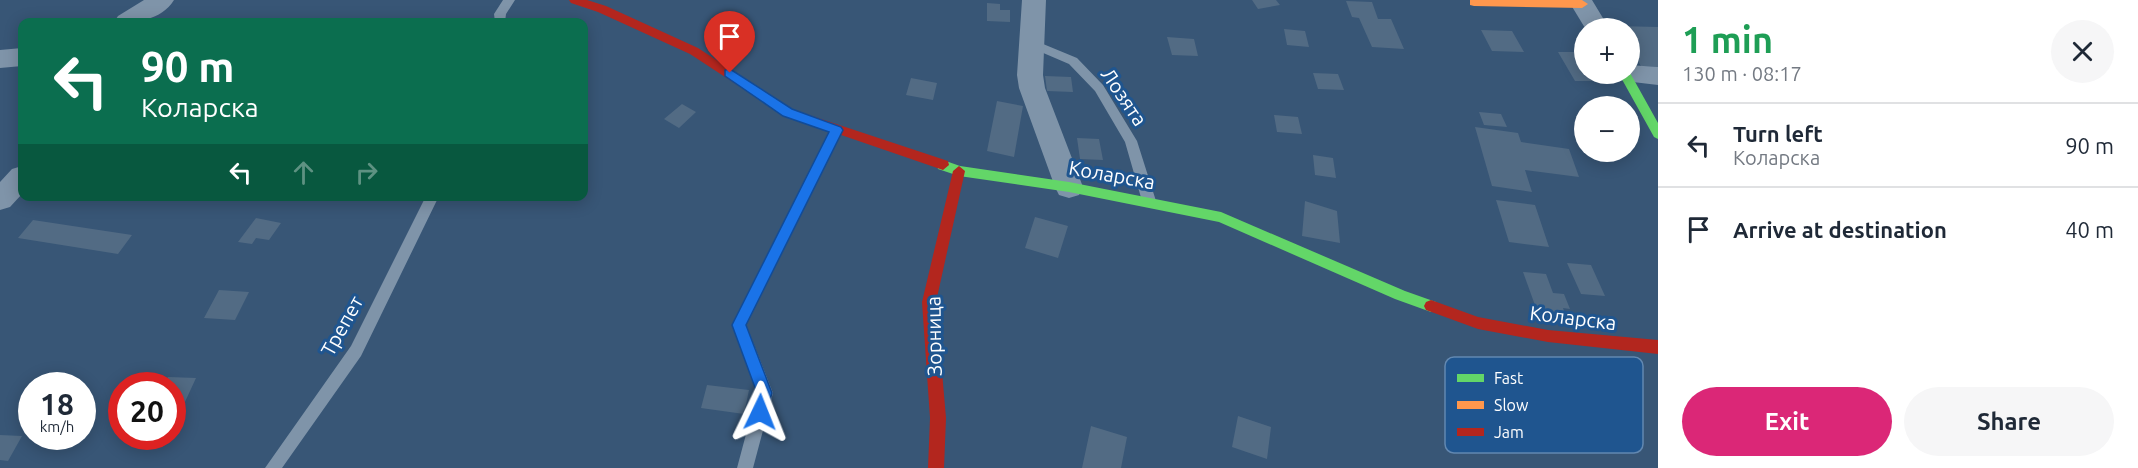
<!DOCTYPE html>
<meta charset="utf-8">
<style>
:root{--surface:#fff;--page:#f6f6f7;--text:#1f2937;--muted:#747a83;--line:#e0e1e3;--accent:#db2777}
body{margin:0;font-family:Ubuntu,sans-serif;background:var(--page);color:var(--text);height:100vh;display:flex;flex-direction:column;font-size:22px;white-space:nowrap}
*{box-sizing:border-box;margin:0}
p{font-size:20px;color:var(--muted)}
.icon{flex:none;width:33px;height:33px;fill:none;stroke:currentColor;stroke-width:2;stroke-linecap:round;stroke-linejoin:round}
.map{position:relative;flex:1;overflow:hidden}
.details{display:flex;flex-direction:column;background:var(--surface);width:480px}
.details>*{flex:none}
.guide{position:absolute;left:18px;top:18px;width:570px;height:183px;border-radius:12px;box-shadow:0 3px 15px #0003;background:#0b6e4f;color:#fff;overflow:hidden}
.buttons{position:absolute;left:1574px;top:18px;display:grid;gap:12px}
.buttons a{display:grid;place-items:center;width:66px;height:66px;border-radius:50%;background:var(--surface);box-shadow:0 3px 15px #0003;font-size:30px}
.speed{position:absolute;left:18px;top:372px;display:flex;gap:12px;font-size:30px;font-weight:700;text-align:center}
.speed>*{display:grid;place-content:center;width:78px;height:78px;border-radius:50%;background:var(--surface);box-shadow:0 3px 15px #0003;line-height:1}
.speed small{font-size:15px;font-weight:400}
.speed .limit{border:9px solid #d22;background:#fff;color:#111}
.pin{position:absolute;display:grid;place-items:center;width:51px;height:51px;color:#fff;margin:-62px -26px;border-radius:50% 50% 50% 0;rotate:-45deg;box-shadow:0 0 6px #0007}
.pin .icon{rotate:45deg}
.me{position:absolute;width:66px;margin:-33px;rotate:2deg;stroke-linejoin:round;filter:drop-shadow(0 0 4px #0008)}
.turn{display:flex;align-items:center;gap:21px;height:126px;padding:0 24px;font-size:27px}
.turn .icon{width:78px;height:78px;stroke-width:2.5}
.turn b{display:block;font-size:42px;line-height:51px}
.lanes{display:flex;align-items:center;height:57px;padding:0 24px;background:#0003;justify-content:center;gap:30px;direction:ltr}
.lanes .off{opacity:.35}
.round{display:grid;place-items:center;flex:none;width:63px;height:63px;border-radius:32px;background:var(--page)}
.head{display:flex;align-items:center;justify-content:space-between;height:102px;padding:0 24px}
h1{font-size:36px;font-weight:700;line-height:45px;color:#1e9e55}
.primary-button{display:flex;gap:12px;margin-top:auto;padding:12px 24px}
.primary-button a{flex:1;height:69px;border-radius:36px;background:var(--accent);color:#fff;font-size:24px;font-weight:700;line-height:69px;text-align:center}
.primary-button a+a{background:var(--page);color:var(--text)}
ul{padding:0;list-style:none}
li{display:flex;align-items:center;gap:18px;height:84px;padding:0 24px;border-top:2px solid var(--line)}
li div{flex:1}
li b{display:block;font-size:22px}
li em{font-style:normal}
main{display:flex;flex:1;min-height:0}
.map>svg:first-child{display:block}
</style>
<main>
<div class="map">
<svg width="1658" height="468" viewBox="0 0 1658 468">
<rect width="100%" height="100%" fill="#385676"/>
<path fill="#526b84" d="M 1252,0 L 1276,0 L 1280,5 L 1258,9 Z
M 1346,1 L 1372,2 L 1378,19 L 1391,19 L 1404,49 L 1372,47 L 1359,18 L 1352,17 Z
M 987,3 L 1000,4 L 1000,10 L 1010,10 L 1010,22 L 987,21 Z
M 1616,26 L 1658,27 L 1658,67 L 1641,66 L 1629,47 L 1629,28 L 1618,28 Z
M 1284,29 L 1305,31 L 1309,47 L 1287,45 Z
M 1481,30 L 1512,31 L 1524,52 L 1492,51 Z
M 1167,37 L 1194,39 L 1198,56 L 1172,55 Z
M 1558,52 L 1584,52 L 1584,74 L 1600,74 L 1605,81 L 1575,81 Z
M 1313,73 L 1338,74 L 1344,90 L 1318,89 Z
M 1045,76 L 1071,77 L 1073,92 L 1047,91 Z
M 911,78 L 937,83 L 933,100 L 906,95 Z
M 997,101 L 1023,106 L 1014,157 L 987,151 Z
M 682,104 L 696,112 L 679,128 L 664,119 Z
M 1479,112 L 1501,114 L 1507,127 L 1484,125 Z
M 1274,115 L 1298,117 L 1302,134 L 1277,132 Z
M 1475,127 L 1518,133 L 1521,142 L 1569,149 L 1579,177 L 1525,170 L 1532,192 L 1492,186 Z
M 1077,138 L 1099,139 L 1103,160 L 1080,159 Z
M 1313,155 L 1333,158 L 1336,178 L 1315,175 Z
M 1496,200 L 1535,205 L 1549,247 L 1509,242 Z
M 1305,201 L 1337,211 L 1340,243 L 1302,236 Z
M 1035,217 L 1068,226 L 1058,258 L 1025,248 Z
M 256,218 L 281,223 L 269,240 L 256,238 L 252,244 L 238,242 Z
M 33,220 L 132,235 L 118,254 L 18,238 Z
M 1567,263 L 1591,265 L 1605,296 L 1581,294 Z
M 1523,272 L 1546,274 L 1553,293 L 1564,294 L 1570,309 L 1563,308 L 1568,322 L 1540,319 Z
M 219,290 L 249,292 L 235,320 L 204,318 Z
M 168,377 L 196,378 L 184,404 L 172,403 L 172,386 L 163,386 Z
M 707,385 L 749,390 L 744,414 L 701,408 Z
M 1238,416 L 1271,427 L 1267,459 L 1232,447 Z
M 1091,426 L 1127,437 L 1121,468 L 1082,468 Z
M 0,435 L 22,436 L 8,461 L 0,460 Z"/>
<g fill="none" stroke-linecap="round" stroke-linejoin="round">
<path fill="#7f94a9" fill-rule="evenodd" d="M 503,0 L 515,0 L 506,14 L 505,22 L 495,22 L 494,14 Z
M 1031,39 L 1077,58 L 1103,85 L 1137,141 L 1156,201 L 1154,205 L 1144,205 L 1142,201 L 1125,142 L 1095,91 L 1069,64 L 1027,46 L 1025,43 Z
M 837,125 L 843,130 L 746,325 L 773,393 L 753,468 L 737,468 L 757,393 L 732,325 L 831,130 Z
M 426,196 L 439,196 L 361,356 L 282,468 L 265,468 L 351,346 Z"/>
<path fill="#7f94a9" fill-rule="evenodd" d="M 144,0 L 174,0 C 161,21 136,22 114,22 L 118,16 Z
M 1022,0 L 1046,0 L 1043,75 L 1045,88 L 1083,187 L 1079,195 L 1069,198 L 1059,195 L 1055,187 L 1019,88 L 1017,75 Z
M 1568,0 L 1592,0 L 1609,28 L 1585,28 Z
M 22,48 L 22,66 L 0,68 L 0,50 Z
M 1629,65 L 1658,67 L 1658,85 L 1616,80 L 1613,74 L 1629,74 Z
M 22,166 L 22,194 L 10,207 L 0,210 L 0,182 L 12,169 Z"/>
<path fill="#63d668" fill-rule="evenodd" d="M 1629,71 L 1658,123 L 1658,139 L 1654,137 L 1619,74 L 1629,74 Z
M 943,160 L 960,166 L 1069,182 L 1221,212 L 1405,291 L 1436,302 L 1438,306 L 1436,310 L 1431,312 L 1395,299 L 1219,222 L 1069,192 L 959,176 L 938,169 L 937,165 Z"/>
<path fill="#ff974d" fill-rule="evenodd" d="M 1470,0 L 1582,0 L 1588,4 L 1582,8 L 1474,6 L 1470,5 Z"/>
<path fill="#b3261e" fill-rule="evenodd" d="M 569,0 L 587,0 L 606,6 L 698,48 L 791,109 L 948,161 L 949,165 L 943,170 L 783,115 L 690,54 L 598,12 L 571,3 Z
M 959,166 L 965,171 L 936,302 L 946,418 L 944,468 L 928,468 L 930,418 L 922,302 L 953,171 Z
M 1431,300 L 1478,317 L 1548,330 L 1658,340 L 1658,354 L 1548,342 L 1478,329 L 1426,310 L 1424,306 L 1426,302 Z"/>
</g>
<path fill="#1a73e8" stroke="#114b97" stroke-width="1.5" d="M 730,69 L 792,109 L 841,127 L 843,130 L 746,325 L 772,393 L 765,417 L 760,419 L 754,417 L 752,412 L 757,393 L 732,325 L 829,132 L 783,116 L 725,76 L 725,70 Z"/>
<g text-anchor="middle" stroke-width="6" stroke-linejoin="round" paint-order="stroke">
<g font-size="20" fill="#fff" stroke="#1f558f">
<text transform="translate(1124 97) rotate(56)" y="7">Лозята</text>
<text transform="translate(1112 175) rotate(10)" y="7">Коларска</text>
<text transform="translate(1573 318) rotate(7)" y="7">Коларска</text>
<text transform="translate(342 326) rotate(-61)" y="7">Трепет</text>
<text transform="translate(934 336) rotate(-91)" y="7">Зорница</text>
</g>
</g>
<rect x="1445" y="357" width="198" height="96" rx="9" fill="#1f558f" stroke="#6288b1" stroke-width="1.5"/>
<rect x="1457" y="374" width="27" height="8" fill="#63d668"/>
<rect x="1457" y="401" width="27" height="8" fill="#ff974d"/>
<rect x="1457" y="428" width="27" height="8" fill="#b3261e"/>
<g font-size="16" fill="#fff">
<text x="1494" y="384">Fast</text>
<text x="1494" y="411">Slow</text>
<text x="1494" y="438">Jam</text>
</g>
</svg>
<div class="buttons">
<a>+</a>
<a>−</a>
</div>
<div class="speed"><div>18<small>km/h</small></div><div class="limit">20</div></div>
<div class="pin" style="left:730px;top:73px;background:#d93025"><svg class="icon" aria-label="arrive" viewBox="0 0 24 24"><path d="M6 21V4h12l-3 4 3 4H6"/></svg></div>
<svg class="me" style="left:760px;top:412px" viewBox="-20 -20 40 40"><path d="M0-17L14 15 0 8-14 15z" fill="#1a73e8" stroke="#fff" stroke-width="4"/></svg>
<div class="guide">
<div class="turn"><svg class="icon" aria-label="left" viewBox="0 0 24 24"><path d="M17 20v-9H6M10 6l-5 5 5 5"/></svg><div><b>90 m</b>Коларска</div></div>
<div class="lanes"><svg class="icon" aria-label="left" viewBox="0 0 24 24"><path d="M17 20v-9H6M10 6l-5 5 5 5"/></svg><svg class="icon off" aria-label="ahead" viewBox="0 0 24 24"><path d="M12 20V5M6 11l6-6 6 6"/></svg><svg class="icon off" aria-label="right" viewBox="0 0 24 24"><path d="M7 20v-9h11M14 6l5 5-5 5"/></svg></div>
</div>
</div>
<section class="details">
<div class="head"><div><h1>1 min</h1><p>130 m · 08:17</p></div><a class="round"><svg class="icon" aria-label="close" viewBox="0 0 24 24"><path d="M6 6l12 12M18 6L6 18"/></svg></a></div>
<ul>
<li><svg class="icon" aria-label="left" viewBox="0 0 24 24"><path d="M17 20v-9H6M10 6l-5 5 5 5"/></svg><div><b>Turn left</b><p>Коларска</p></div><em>90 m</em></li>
<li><svg class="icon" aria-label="arrive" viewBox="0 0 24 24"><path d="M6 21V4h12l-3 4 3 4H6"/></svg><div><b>Arrive at destination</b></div><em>40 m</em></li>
</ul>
<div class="primary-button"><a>Exit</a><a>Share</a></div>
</section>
</main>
